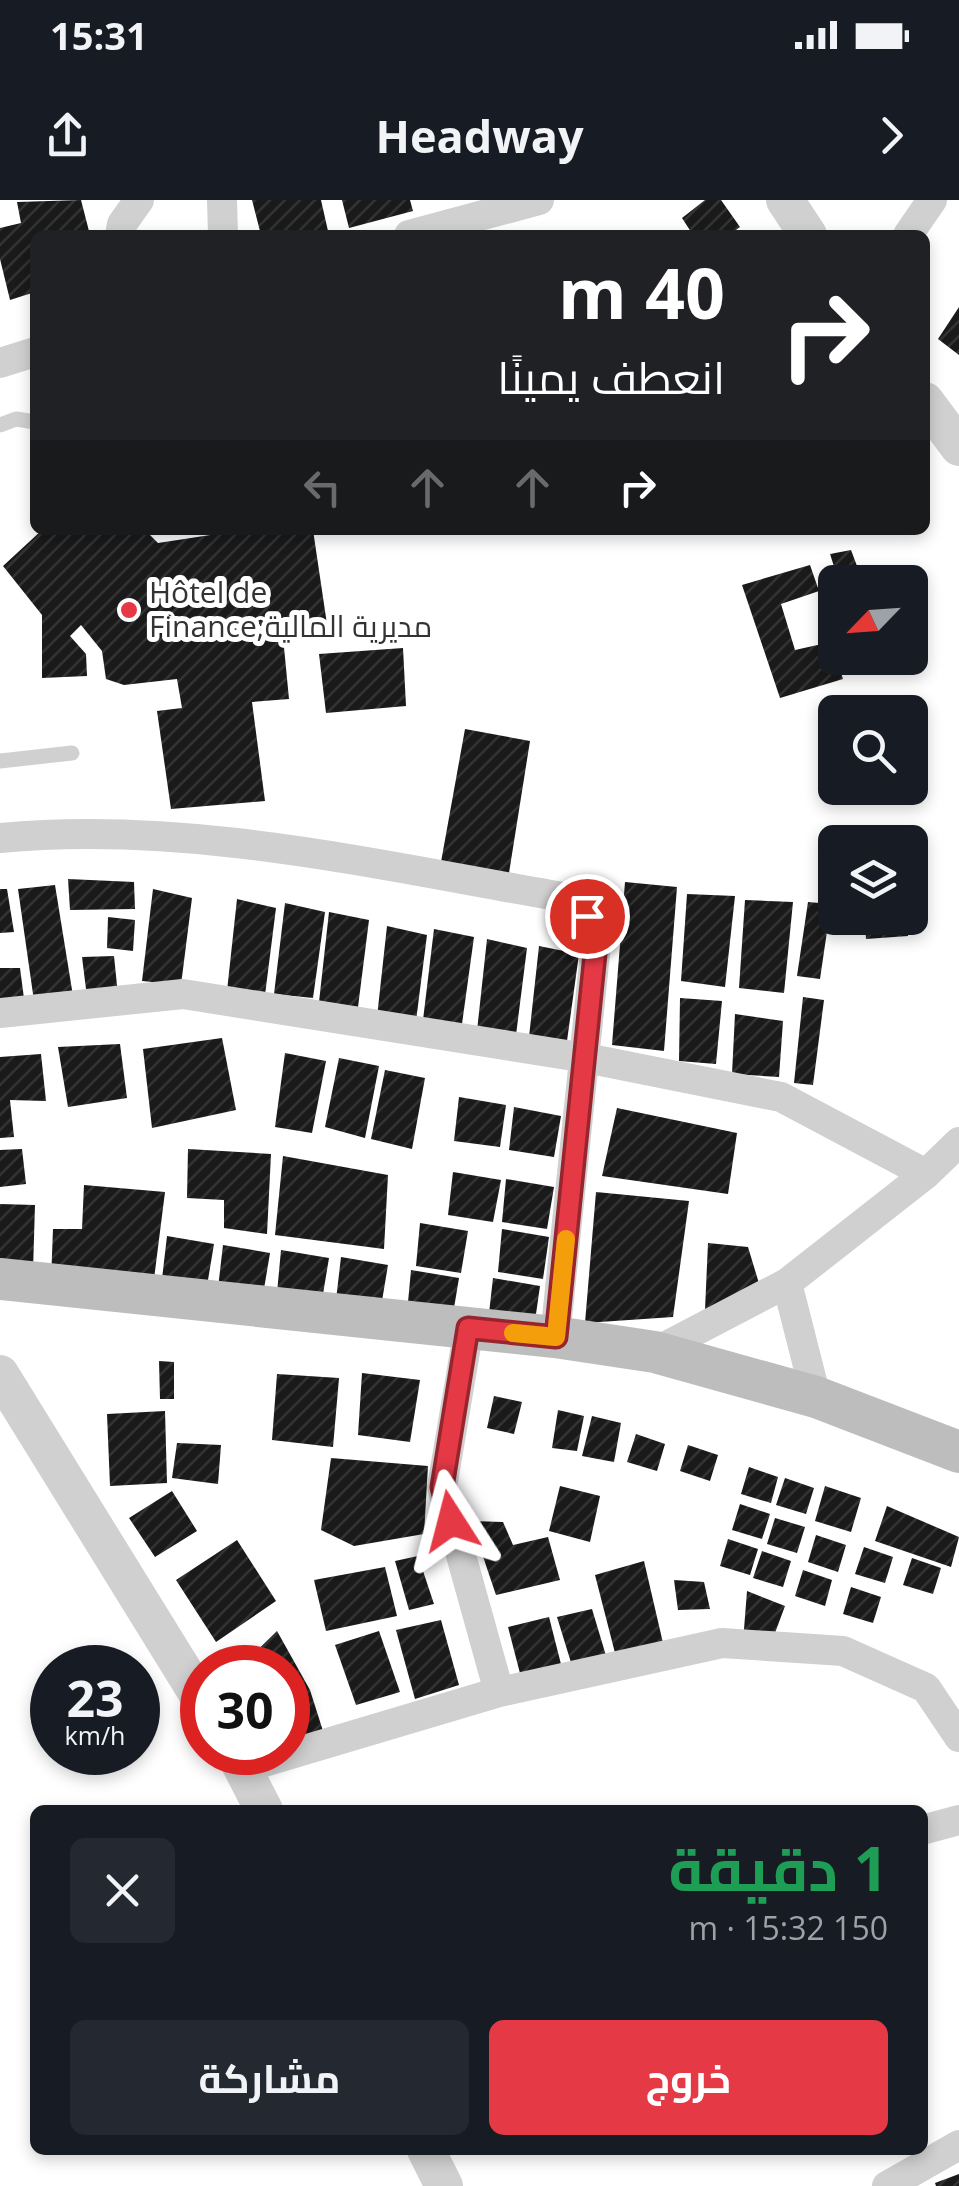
<!DOCTYPE html>
<html lang="ar">
<meta charset="utf-8">
<style>
:root{--surface:#171b24;--page:#242831;--text:#f1f3f6;--muted:#9ea1a6;--accent:#e63946}
body{margin:0;font-family:"Open Sans",Cairo,sans-serif;background:var(--page);color:var(--text);direction:rtl;height:100vh;display:flex;flex-direction:column;font-size:38px;white-space:nowrap}
*{box-sizing:border-box;margin:0}
p{font-size:32px;color:var(--muted)}
.icon{flex:none;width:55px;height:55px;fill:none;stroke:currentColor;stroke-width:2;stroke-linecap:round;stroke-linejoin:round}
.map{position:relative;flex:1;overflow:hidden;direction:ltr}
.panel{position:absolute;left:30px;top:1605px;width:898px;height:350px;display:flex;flex-direction:column;background:var(--surface);border-radius:15px;box-shadow:0 5px 15px #0003;direction:rtl}
.panel>*{flex:none}
.top-card{position:absolute;left:30px;top:30px;width:900px;height:305px;border-radius:15px;box-shadow:0 5px 15px #0003;direction:rtl;background:#202124;color:#fff;overflow:hidden}
.needle{width:65px;rotate:245deg}
.controls{position:absolute;left:818px;top:365px;display:grid;gap:20px}
.controls a{display:grid;place-items:center;width:110px;height:110px;border-radius:15px;background:var(--surface);box-shadow:0 5px 15px #0003;font-size:50px}
.speed{position:absolute;left:30px;top:1445px;display:flex;gap:20px;font-size:50px;font-weight:700;text-align:center}
.speed>*{display:grid;place-content:center;width:130px;height:130px;border-radius:50%;background:var(--surface);box-shadow:0 5px 15px #0003;line-height:1}
.speed small{font-size:25px;font-weight:400}
.speed .limit{border:15px solid #d22;background:#fff;color:#111}
.pin{position:absolute;display:grid;place-items:center;width:85px;height:85px;color:#fff;margin:-42px;border:5px solid #fff;border-radius:50%;box-shadow:0 2px 10px #0007}
.me{position:absolute;width:110px;margin:-55px;rotate:351deg;stroke-linejoin:round;filter:drop-shadow(0 0 8px #0008)}
.turn{display:flex;align-items:center;gap:35px;height:210px;padding:0 40px;font-size:45px}
.turn .icon{width:130px;height:130px;stroke-width:2.5}
.turn b{display:block;font-size:70px;line-height:85px}
.lanes{display:flex;align-items:center;height:95px;padding:0 40px;background:#0003;justify-content:center;gap:50px;direction:ltr}
.lanes .off{opacity:.35}
.round{display:grid;place-items:center;flex:none;width:105px;height:105px;border-radius:15px;background:var(--page)}
.head{display:flex;align-items:center;justify-content:space-between;height:170px;padding:0 40px}
h1{font-size:60px;font-weight:700;line-height:75px;color:#1e9e55}
.action{display:flex;gap:20px;margin-top:auto;padding:20px 40px}
.action a{flex:1;height:115px;border-radius:15px;background:var(--accent);color:#fff;font-size:40px;font-weight:700;line-height:115px;text-align:center}
.action a+a{background:var(--page);color:var(--text)}
.status{display:flex;justify-content:space-between;align-items:center;height:70px;padding:0 50px;background:var(--surface);direction:ltr}
.status svg{height:28px;fill:currentColor}
header{display:flex;justify-content:space-between;align-items:center;height:130px;padding:0 40px;background:var(--surface);font-size:45px;font-weight:700}
.map>svg:first-child{display:block}
</style>
<div class="status"><b>15:31</b><svg viewBox="0 0 49 12"><path d="M0 12V9h3v3zM5 12V6h3v6zM10 12V3h3v9zM15 12V0h3v12zM26 1h20v11H26zM47 4h2v5h-2z"/></svg></div>
<header><svg class="icon" aria-label="forward" viewBox="0 0 24 24"><path d="M9 5l7 7-7 7"/></svg>Headway<svg class="icon" aria-label="share" viewBox="0 0 24 24"><path d="M12 15V3M7 8l5-5 5 5M5 13v7h14v-7"/></svg></header>
<div class="map">
<svg width="959" height="1986" viewBox="0 0 959 1986">
<defs>
<pattern id="building-hatch" width="6" height="6" patternUnits="userSpaceOnUse" patternTransform="scale(2.5)"><rect width="6" height="6" fill="#1a1a1a"/><path d="M-1 1l2-2M0 6l6-6M5 7l2-2" fill="none" stroke="#333"/></pattern>
</defs>
<rect width="100%" height="100%" fill="#fff"/>
<path fill="url(#building-hatch)" d="M 81,0 L 90,35 L 35,35 L 35,92 L 10,100 L 0,59 L 0,28 L 21,23 L 17,2 Z
M 252,0 L 321,0 L 328,31 L 261,35 Z
M 342,0 L 410,0 L 413,11 L 349,28 Z
M 705,0 L 721,0 L 740,27 L 729,35 L 693,35 L 682,18 Z
M 959,107 L 959,155 L 938,139 Z
M 42,330 L 145,330 L 158,343 L 243,330 L 313,330 L 328,431 L 283,437 L 289,499 L 252,502 L 265,601 L 171,609 L 157,511 L 182,508 L 177,479 L 124,485 L 106,479 L 102,451 L 81,425 L 70,436 L 86,454 L 87,476 L 42,478 L 42,415 L 3,366 Z
M 851,350 L 863,382 L 839,382 L 830,354 Z
M 810,365 L 819,391 L 781,404 L 795,450 L 831,442 L 843,479 L 780,498 L 742,385 Z
M 403,448 L 406,506 L 326,513 L 319,454 Z
M 465,529 L 530,541 L 509,673 L 441,662 Z
M 68,679 L 134,682 L 135,709 L 70,710 Z
M 625,682 L 677,687 L 664,851 L 612,845 Z
M 55,685 L 73,796 L 34,801 L 18,689 Z
M 0,689 L 7,689 L 14,732 L 0,733 Z
M 153,689 L 192,698 L 181,785 L 142,781 Z
M 687,694 L 735,696 L 725,787 L 681,781 Z
M 237,699 L 276,708 L 265,795 L 227,791 Z
M 745,700 L 793,702 L 784,793 L 739,788 Z
M 808,702 L 831,704 L 820,779 L 797,776 Z
M 285,703 L 325,712 L 313,798 L 274,794 Z
M 329,712 L 369,720 L 358,807 L 319,802 Z
M 108,717 L 135,720 L 133,751 L 107,748 Z
M 865,718 L 907,718 L 908,736 L 866,739 Z
M 387,726 L 427,735 L 416,821 L 377,817 Z
M 434,729 L 474,737 L 462,824 L 423,820 Z
M 487,739 L 527,748 L 516,835 L 477,831 Z
M 539,746 L 579,754 L 567,841 L 529,837 Z
M 114,756 L 118,795 L 87,797 L 82,757 Z
M 0,768 L 20,768 L 25,806 L 0,808 Z
M 803,797 L 824,800 L 813,885 L 794,883 Z
M 680,798 L 722,801 L 716,864 L 679,861 Z
M 735,814 L 783,821 L 779,877 L 732,874 Z
M 222,838 L 236,910 L 152,928 L 143,849 Z
M 120,844 L 127,898 L 68,907 L 58,847 Z
M 285,853 L 326,861 L 312,933 L 275,927 Z
M 41,854 L 46,901 L 10,900 L 14,937 L 0,938 L 0,857 Z
M 339,858 L 379,866 L 365,938 L 325,927 Z
M 385,870 L 425,878 L 412,949 L 371,939 Z
M 459,897 L 506,905 L 500,947 L 454,941 Z
M 514,907 L 561,916 L 554,957 L 509,950 Z
M 617,908 L 737,933 L 728,994 L 602,976 Z
M 22,949 L 26,984 L 0,987 L 0,950 Z
M 188,949 L 271,954 L 267,1034 L 224,1028 L 224,1000 L 187,998 Z
M 283,956 L 388,975 L 384,1049 L 275,1035 Z
M 453,972 L 501,980 L 493,1022 L 448,1015 Z
M 506,979 L 554,987 L 547,1029 L 502,1022 Z
M 84,985 L 165,992 L 153,1087 L 51,1081 L 53,1029 L 82,1029 Z
M 596,992 L 689,1001 L 673,1117 L 585,1123 Z
M 0,1004 L 35,1005 L 33,1071 L 0,1071 Z
M 420,1023 L 468,1031 L 461,1073 L 416,1066 Z
M 502,1029 L 549,1037 L 543,1079 L 498,1072 Z
M 167,1036 L 214,1044 L 207,1086 L 162,1079 Z
M 708,1043 L 748,1047 L 761,1090 L 705,1110 Z
M 223,1045 L 270,1053 L 263,1095 L 218,1088 Z
M 281,1050 L 329,1058 L 322,1100 L 277,1093 Z
M 341,1057 L 388,1065 L 381,1107 L 336,1100 Z
M 411,1070 L 459,1078 L 452,1120 L 407,1113 Z
M 493,1078 L 540,1086 L 534,1128 L 488,1122 Z
M 159,1161 L 174,1162 L 174,1199 L 160,1199 Z
M 362,1173 L 420,1180 L 410,1242 L 358,1235 Z
M 277,1174 L 339,1178 L 333,1247 L 272,1240 Z
M 494,1196 L 522,1202 L 514,1234 L 487,1228 Z
M 558,1210 L 584,1216 L 577,1251 L 552,1248 Z
M 165,1211 L 167,1283 L 110,1286 L 107,1214 Z
M 592,1216 L 621,1223 L 614,1262 L 582,1256 Z
M 636,1234 L 665,1244 L 657,1271 L 627,1262 Z
M 177,1243 L 221,1245 L 218,1284 L 172,1278 Z
M 688,1245 L 718,1255 L 710,1281 L 680,1271 Z
M 331,1258 L 428,1266 L 424,1334 L 354,1346 L 321,1330 Z
M 749,1267 L 778,1277 L 771,1303 L 741,1294 Z
M 785,1278 L 814,1288 L 806,1314 L 776,1305 Z
M 560,1286 L 600,1296 L 590,1342 L 549,1331 Z
M 825,1286 L 861,1298 L 851,1332 L 815,1321 Z
M 172,1291 L 197,1331 L 155,1357 L 129,1318 Z
M 740,1304 L 770,1314 L 762,1339 L 732,1330 Z
M 887,1306 L 959,1337 L 951,1367 L 875,1341 Z
M 775,1318 L 805,1327 L 797,1353 L 767,1344 Z
M 471,1321 L 503,1322 L 513,1345 L 548,1337 L 560,1380 L 496,1395 Z
M 816,1335 L 846,1345 L 838,1372 L 808,1362 Z
M 728,1339 L 758,1349 L 750,1375 L 720,1366 Z
M 237,1340 L 276,1401 L 216,1442 L 176,1380 Z
M 864,1347 L 893,1357 L 885,1383 L 855,1374 Z
M 762,1351 L 791,1361 L 783,1387 L 753,1378 Z
M 418,1356 L 434,1404 L 409,1410 L 395,1361 Z
M 912,1358 L 941,1368 L 933,1394 L 903,1385 Z
M 644,1361 L 663,1443 L 615,1453 L 595,1375 Z
M 385,1367 L 397,1416 L 326,1431 L 314,1380 Z
M 803,1370 L 832,1380 L 825,1406 L 795,1396 Z
M 674,1380 L 704,1382 L 710,1409 L 678,1410 Z
M 851,1387 L 881,1397 L 873,1423 L 843,1414 Z
M 747,1391 L 785,1406 L 772,1441 L 743,1442 Z
M 592,1409 L 607,1459 L 573,1469 L 557,1417 Z
M 549,1417 L 562,1468 L 522,1481 L 508,1427 Z
M 441,1420 L 459,1485 L 415,1499 L 396,1430 Z
M 277,1431 L 310,1490 L 323,1531 L 288,1544 L 288,1468 L 239,1468 Z
M 379,1431 L 400,1492 L 356,1505 L 335,1445 Z
M 959,1974 L 959,1986 L 936,1986 L 935,1983 Z"/>
<g fill="none" stroke-linecap="round" stroke-linejoin="round">
<path stroke="#d0d0d0" stroke-width="15" d="M 0,225 L 16,219 L 35,222
M 0,561 L 72,553"/>
<path stroke="#d0d0d0" stroke-width="30" d="M 222,0 L 223,35
M 120,35 L 122,24 L 139,0
M 409,35 L 539,0
M 908,35 L 932,0
M 0,163 L 35,152
M 0,638 C 191,620 381,666 568,698 L 587,716 L 596,744 L 555,1137
M 0,813 L 183,794 L 586,858 L 781,897 L 926,974
M 787,1083 L 816,1197
M 469,1128 L 442,1287 L 499,1492
M 655,1152 L 787,1083 L 926,974 L 959,942
M 244,1568 L 499,1492 L 722,1443 L 843,1451 L 926,1488 L 959,1537
M 922,1630 L 959,1620
M 887,1986 L 959,1945"/>
<path stroke="#d0d0d0" stroke-width="38" d="M 785,0 L 808,35
M 925,201 L 959,247
M 0,1174 L 202,1501
M 234,1552 L 264,1610
M 426,1950 L 444,1986"/>
<path stroke="#bdbdbd" stroke-width="42" d="M 0,1079 L 555,1137 L 655,1152 L 816,1197 L 959,1252"/>
</g>
<g fill="none" stroke-linecap="round" stroke-linejoin="round">
<defs>
<path id="route" d="M 451,1321 L 442,1287 L 468,1128 L 556,1137 L 596,744 L 587,716"/>
</defs>
<use href="#route" stroke="#96252e" stroke-width="25"/>
<use href="#route" stroke="#e63946" stroke-width="18"/>
<path stroke="#f59e0b" stroke-width="18" d="M 513,1133 L 556,1137 L 566,1039"/>
</g>
<circle fill="#e63946" stroke="#fff" stroke-width="4" cx="129" cy="410" r="10"/>
<g text-anchor="middle" stroke-width="10" stroke-linejoin="round" paint-order="stroke">
<g font-size="30" fill="#333" stroke="#fff" text-anchor="start">
<text x="149" y="403">Hôtel de<tspan x="149" dy="34">Finance;مديرية المالية</tspan></text>
</g>
</g>
</svg>
<div class="controls">
<a><svg class="needle" viewBox="-14 -14 28 28"><path d="M0-13l5 13h-10z" fill="#e53935"/><path d="M0 13l5-13h-10z" fill="#9ea1a6"/></svg></a>
<a><svg class="icon" aria-label="search" viewBox="0 0 24 24"><circle cx="10" cy="10" r="6"/><path d="M15 15l6 6"/></svg></a>
<a><svg class="icon" aria-label="layers" viewBox="0 0 24 24"><path d="M12 4l9 5-9 5-9-5zM3 14l9 5 9-5"/></svg></a>
</div>
<div class="speed"><div>23<small>km/h</small></div><div class="limit">30</div></div>
<div class="pin" style="left:587px;top:716px;background:#d93025"><svg class="icon" aria-label="arrive" viewBox="0 0 24 24"><path d="M6 21V4h12l-3 4 3 4H6"/></svg></div>
<svg class="me" style="left:451px;top:1321px" viewBox="-20 -20 40 40"><path d="M0-17L14 15 0 8-14 15z" fill="#e63946" stroke="#fff" stroke-width="4"/></svg>
<div class="top-card">
<div class="turn"><svg class="icon" aria-label="right" viewBox="0 0 24 24"><path d="M7 20v-9h11M14 6l5 5-5 5"/></svg><div><b>40 m</b>انعطف يمينًا</div></div>
<div class="lanes"><svg class="icon off" aria-label="left" viewBox="0 0 24 24"><path d="M17 20v-9H6M10 6l-5 5 5 5"/></svg><svg class="icon off" aria-label="ahead" viewBox="0 0 24 24"><path d="M12 20V5M6 11l6-6 6 6"/></svg><svg class="icon off" aria-label="ahead" viewBox="0 0 24 24"><path d="M12 20V5M6 11l6-6 6 6"/></svg><svg class="icon" aria-label="right" viewBox="0 0 24 24"><path d="M7 20v-9h11M14 6l5 5-5 5"/></svg></div>
</div>
<section class="panel">
<div class="head"><div><h1>1 دقيقة</h1><p>150 m · 15:32</p></div><a class="round"><svg class="icon" aria-label="close" viewBox="0 0 24 24"><path d="M6 6l12 12M18 6L6 18"/></svg></a></div>
<div class="action"><a>خروج</a><a>مشاركة</a></div>
</section>
</div>
